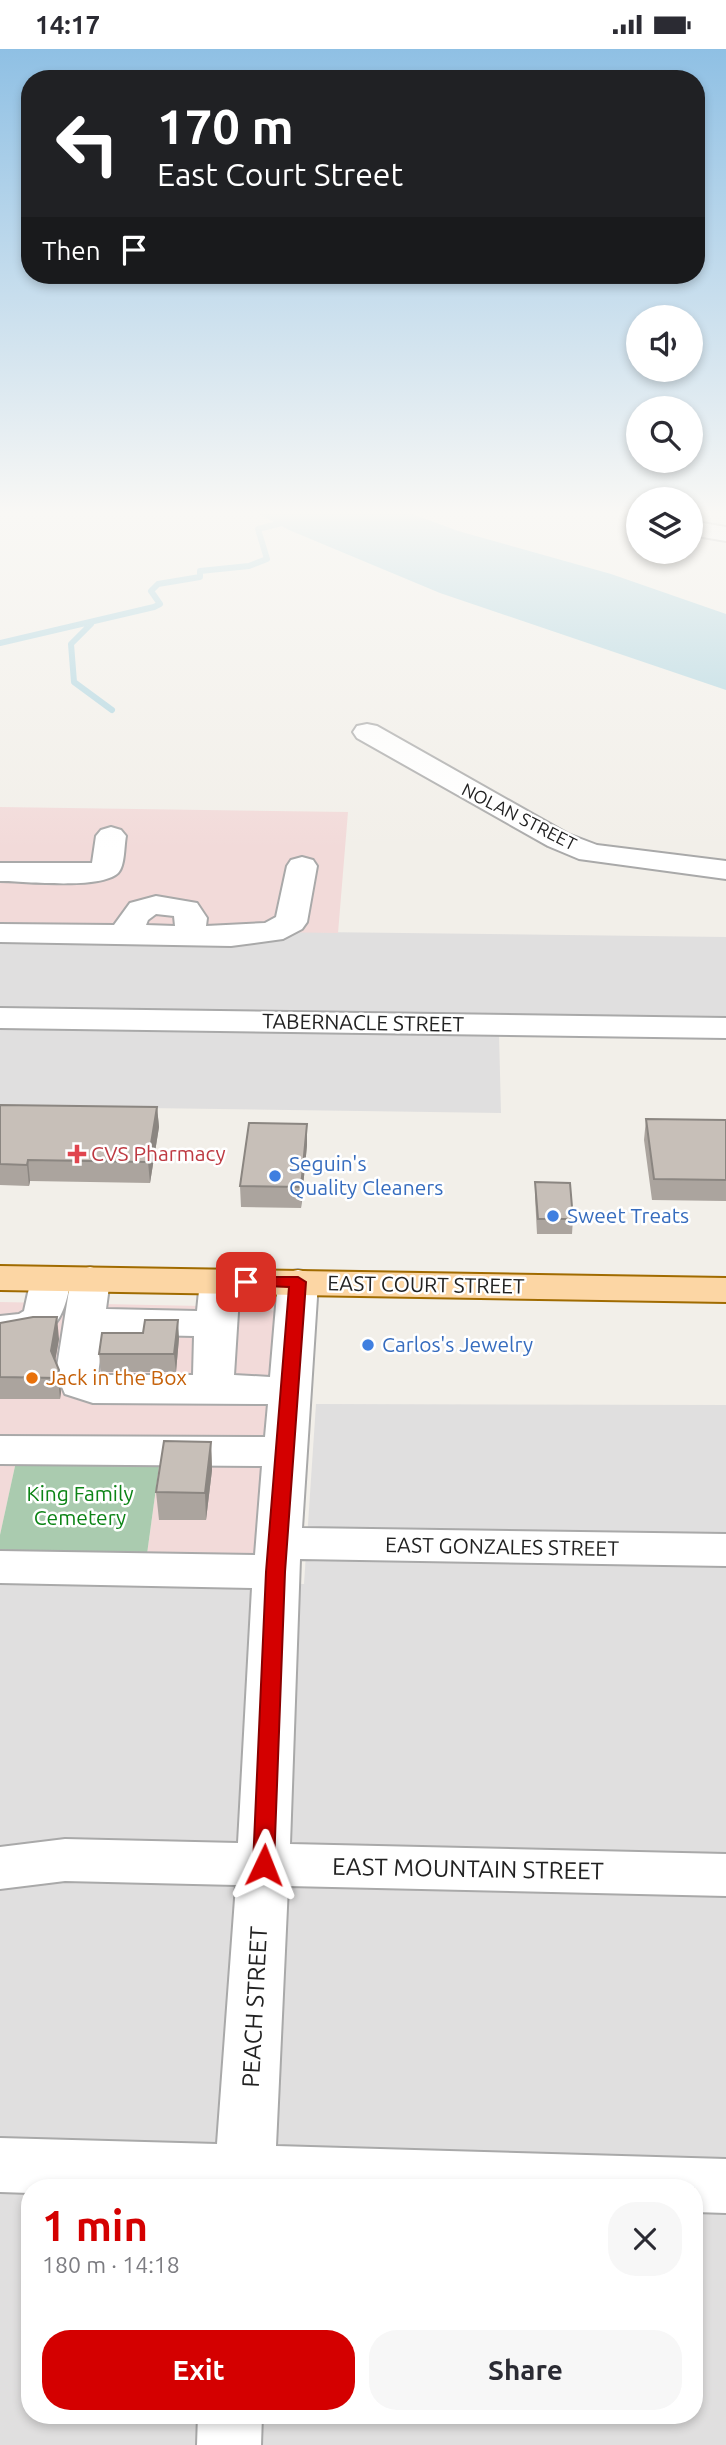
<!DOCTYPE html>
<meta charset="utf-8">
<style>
:root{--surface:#fff;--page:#f7f7f7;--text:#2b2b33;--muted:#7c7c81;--accent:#d40000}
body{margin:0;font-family:Ubuntu,sans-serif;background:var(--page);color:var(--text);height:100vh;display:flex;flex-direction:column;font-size:26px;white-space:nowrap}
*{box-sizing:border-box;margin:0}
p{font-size:23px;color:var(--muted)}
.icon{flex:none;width:38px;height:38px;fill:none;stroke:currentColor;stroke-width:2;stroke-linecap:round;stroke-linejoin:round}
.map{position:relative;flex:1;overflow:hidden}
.details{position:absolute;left:21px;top:2130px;width:682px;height:245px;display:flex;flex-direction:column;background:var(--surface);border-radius:28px;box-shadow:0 4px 10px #0003}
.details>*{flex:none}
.banner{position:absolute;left:21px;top:21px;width:684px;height:214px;border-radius:28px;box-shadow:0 4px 10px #0003;background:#202124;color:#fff;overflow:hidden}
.controls{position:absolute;left:626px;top:256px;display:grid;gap:14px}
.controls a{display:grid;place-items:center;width:77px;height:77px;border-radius:50%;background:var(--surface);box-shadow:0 4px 10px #0003;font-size:35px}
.pin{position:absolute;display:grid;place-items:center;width:60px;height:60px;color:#fff;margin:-30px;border-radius:14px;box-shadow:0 4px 10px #0006}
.me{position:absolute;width:77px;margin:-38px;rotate:2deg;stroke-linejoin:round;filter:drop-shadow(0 0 5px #0008)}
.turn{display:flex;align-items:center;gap:24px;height:147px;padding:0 21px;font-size:32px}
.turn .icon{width:91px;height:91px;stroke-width:2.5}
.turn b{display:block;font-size:49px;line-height:60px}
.then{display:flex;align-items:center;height:66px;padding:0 21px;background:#0003;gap:14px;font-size:26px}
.round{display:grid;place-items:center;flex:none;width:74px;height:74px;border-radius:28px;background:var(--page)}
.headline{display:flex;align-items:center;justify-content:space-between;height:119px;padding:0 21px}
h1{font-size:42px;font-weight:600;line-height:52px;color:var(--accent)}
.cta{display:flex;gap:14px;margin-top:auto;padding:14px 21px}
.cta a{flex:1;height:80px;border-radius:28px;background:var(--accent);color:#fff;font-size:28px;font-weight:600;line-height:80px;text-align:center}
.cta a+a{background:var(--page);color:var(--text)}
.status{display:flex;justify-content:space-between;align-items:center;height:49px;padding:0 35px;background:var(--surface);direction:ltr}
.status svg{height:19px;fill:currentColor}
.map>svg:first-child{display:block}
</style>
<div class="status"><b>14:17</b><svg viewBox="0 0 49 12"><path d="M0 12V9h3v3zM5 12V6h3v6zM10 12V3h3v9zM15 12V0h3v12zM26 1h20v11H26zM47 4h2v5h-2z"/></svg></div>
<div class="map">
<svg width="726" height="2396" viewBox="0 0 726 2396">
<rect width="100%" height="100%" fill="#f2efe9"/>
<path fill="#e0dfdf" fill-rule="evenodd" d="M 0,879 L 726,888 L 726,987 L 499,985 L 501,1064 L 0,1057 Z
M 316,1355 L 726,1356 L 726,2396 L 0,2396 L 0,1528 L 304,1535 ZM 30,2138 L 695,2138 L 695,2366 L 30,2366 Z"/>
<path fill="#f2dad9" d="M 0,758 L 348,763 L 338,884 L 0,879 Z
M 0,1253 L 253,1258 L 276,1262 L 283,1271 L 259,1503 L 242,1507 L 147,1505 L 160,1410 L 17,1408 L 0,1486 Z"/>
<path fill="#aacbaf" d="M 17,1408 L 160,1410 L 147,1505 L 0,1503 L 0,1486 Z"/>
<path fill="#aad3df" d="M 259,465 L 413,465 L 458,482 L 611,525 L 726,565 L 726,641 L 440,544 L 289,481 Z"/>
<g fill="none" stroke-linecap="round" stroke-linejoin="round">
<path stroke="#aad3df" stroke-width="6" d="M 91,575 L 71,595 L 74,633 L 112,661
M 0,594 L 154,558 L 160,555 L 151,542 L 158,535 L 200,528 L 200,522 L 249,517 L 267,510 L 258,480 L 286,473"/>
<defs>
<path id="minor" d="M 625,465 L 639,465 L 639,473 L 628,470 Z
M 691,472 L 726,478 L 726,492 L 691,486 Z
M 367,675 L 377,677 L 568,785 L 597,796 L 726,812 L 726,830 L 579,810 L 548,797 L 357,689 L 353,683 L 357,677 Z
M 111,778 L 121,781 L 126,787 C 124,797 125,817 118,824 C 100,841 25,832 0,832 L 0,814 L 92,814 L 96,787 L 101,781 Z
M 302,808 L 313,811 L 317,817 L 307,873 L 302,880 L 283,890 L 231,897 L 0,893 L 0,875 L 114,876 L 130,854 L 156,847 L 197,854 L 207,869 L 206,877 L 265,874 L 276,868 L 287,817 L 291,811 ZM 156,865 L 174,867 L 175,877 L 146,876 L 148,871 Z
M 0,959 L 726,969 L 726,989 L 0,979 Z
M 51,1218 L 65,1222 L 71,1230 L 76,1222 L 90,1218 L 104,1222 L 110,1230 L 106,1260 L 197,1262 L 200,1232 L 206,1223 L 220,1220 L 234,1223 L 240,1232 L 234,1326 L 270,1328 L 278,1233 L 284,1224 L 298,1221 L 312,1224 L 318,1233 L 302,1479 L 726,1485 L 726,1517 L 300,1510 L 290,1795 L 726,1805 L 726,1847 L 288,1837 L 276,2097 L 726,2110 L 726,2164 L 695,2163 L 695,2138 L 30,2138 L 30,2144 L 0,2143 L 0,2089 L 217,2095 L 236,1836 L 65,1832 L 0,1840 L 0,1798 L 65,1790 L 238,1794 L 252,1539 L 0,1534 L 0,1502 L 255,1506 L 262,1417 L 0,1415 L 0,1387 L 265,1388 L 268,1355 L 93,1354 L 65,1345 L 56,1324 L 70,1235 C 61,1283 47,1288 0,1293 L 0,1267 L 19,1265 L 24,1262 L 31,1230 L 37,1222 ZM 103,1285 L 194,1287 L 193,1326 L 98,1326 Z
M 198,2366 L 262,2366 L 261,2396 L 197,2396 Z"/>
<path id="major" d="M 0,1217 L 726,1229 L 726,1253 L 0,1241 Z"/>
</defs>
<use href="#minor" stroke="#a9a9a9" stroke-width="4"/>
<use href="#major" stroke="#a06b00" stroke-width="4"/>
<use href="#minor" fill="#fff" fill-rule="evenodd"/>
<use href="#major" fill="#fcd6a4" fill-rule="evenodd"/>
</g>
<path fill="#aba49e" d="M 0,1056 L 157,1058 L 159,1078 L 150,1134 L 30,1132 L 29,1137 L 0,1136 Z
M 646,1070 L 726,1071 L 726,1152 L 652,1151 L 644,1091 Z
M 307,1096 L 301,1159 L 241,1158 L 240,1137 Z
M 535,1133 L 573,1170 L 572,1185 L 537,1185 L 535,1148 Z
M 0,1274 L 59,1290 L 55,1312 L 61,1343 L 60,1350 L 0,1350 Z
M 143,1284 L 179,1289 L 176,1323 L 101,1323 L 99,1305 Z
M 211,1393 L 212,1421 L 206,1471 L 159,1471 L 156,1443 Z"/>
<path fill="#8b8681" d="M 157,1058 L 159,1078 L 150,1134 L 148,1113 Z
M 307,1075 L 307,1096 L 301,1159 L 301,1138 Z
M 28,1111 L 30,1132 L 29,1137 L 27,1116 Z
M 57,1268 L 59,1290 L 53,1324 L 51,1302 Z
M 178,1271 L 179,1289 L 176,1323 L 174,1305 Z
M 59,1321 L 61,1343 L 60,1350 L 58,1329 Z
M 211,1393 L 212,1421 L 206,1471 L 205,1444 Z"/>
<path fill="#c7bfb8" stroke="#8b8681" stroke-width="2" d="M 0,1056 L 157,1058 L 148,1113 L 28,1111 L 27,1116 L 0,1115 Z
M 646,1070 L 726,1071 L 726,1131 L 654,1130 Z
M 249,1074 L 307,1075 L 301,1138 L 240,1137 Z
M 535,1133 L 570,1134 L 573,1170 L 538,1170 Z
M 33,1268 L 57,1268 L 51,1302 L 59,1321 L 58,1329 L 0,1328 L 0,1274 Z
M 145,1271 L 178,1271 L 174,1305 L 99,1305 L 102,1284 L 143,1284 Z
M 164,1392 L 211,1393 L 205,1444 L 156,1443 Z"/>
<linearGradient id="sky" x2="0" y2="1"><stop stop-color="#8fc0e4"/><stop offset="0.58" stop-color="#f9f8f5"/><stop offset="1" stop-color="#f9f8f5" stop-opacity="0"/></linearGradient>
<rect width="726" height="800" fill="url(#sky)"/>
<path fill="#d40000" stroke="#8a0000" stroke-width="2" d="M 246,1228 L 298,1228 L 306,1233 L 285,1523 L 274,1816 L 271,1822 L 264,1825 L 256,1822 L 253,1816 L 266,1523 L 289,1238 L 240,1236 L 238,1233 L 240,1229 Z"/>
<path fill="#e0444e" stroke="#fff" stroke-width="2.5" d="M73.5 1094.5h7v7h7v7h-7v7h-7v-7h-7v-7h7z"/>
<g fill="#3f7fe0" stroke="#fff" stroke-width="2.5">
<circle cx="275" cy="1127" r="7"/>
<circle cx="553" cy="1167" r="7"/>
<circle cx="368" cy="1296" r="7"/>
</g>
<circle fill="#e8710a" stroke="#fff" stroke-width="2.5" cx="32" cy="1329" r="7"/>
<g text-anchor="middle" stroke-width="5" stroke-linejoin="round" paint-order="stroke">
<g font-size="18" fill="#222" stroke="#fff">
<text transform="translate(519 768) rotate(27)" y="6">NOLAN STREET</text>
</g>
<g font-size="21" fill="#222" stroke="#fff">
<text transform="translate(363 974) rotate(1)" y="7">TABERNACLE STREET</text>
<text transform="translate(426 1236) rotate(1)" y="7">EAST COURT STREET</text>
<text transform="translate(502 1498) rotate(1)" y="7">EAST GONZALES STREET</text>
</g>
<g font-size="21" fill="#be3a42" stroke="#fff" text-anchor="start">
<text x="91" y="1112">CVS Pharmacy</text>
</g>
<g font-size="21" fill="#366cbe" stroke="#fff" text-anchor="start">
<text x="289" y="1122">Seguin's<tspan x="289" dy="24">Quality Cleaners</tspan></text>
<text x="567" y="1174">Sweet Treats</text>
<text x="382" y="1303">Carlos's Jewelry</text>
</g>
<g font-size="21" fill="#c56008" stroke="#fff" text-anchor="start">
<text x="46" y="1336">Jack in the Box</text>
</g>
<g font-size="21" fill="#0c8416" stroke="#fff">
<text x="80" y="1452">King Family<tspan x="80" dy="24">Cemetery</tspan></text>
</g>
<g font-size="24" fill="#222" stroke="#fff">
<text transform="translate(468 1820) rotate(1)" y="8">EAST MOUNTAIN STREET</text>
<text transform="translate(255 1958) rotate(-87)" y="8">PEACH STREET</text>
</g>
</g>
</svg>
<div class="controls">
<a><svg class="icon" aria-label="sound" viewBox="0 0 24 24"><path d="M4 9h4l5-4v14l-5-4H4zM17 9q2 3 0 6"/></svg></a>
<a><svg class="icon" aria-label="search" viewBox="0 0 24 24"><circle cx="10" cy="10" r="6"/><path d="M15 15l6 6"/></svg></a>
<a><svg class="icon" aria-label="layers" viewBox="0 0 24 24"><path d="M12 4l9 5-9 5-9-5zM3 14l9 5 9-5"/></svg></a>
</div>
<div class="pin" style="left:246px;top:1233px;background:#d93025"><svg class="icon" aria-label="arrive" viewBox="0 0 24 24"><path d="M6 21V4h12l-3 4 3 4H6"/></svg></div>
<svg class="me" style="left:264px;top:1816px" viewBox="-20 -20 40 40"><path d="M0-17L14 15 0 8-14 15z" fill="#d40000" stroke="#fff" stroke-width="4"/></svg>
<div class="banner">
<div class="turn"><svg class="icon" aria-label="left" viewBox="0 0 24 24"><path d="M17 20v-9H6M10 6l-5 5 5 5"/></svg><div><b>170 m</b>East Court Street</div></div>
<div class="then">Then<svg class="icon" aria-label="arrive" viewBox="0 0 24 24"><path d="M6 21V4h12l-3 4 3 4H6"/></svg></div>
</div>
<section class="details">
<div class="headline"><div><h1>1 min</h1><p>180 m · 14:18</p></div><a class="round"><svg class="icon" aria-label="close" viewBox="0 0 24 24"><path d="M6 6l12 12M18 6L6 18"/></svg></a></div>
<div class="cta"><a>Exit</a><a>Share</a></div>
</section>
</div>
